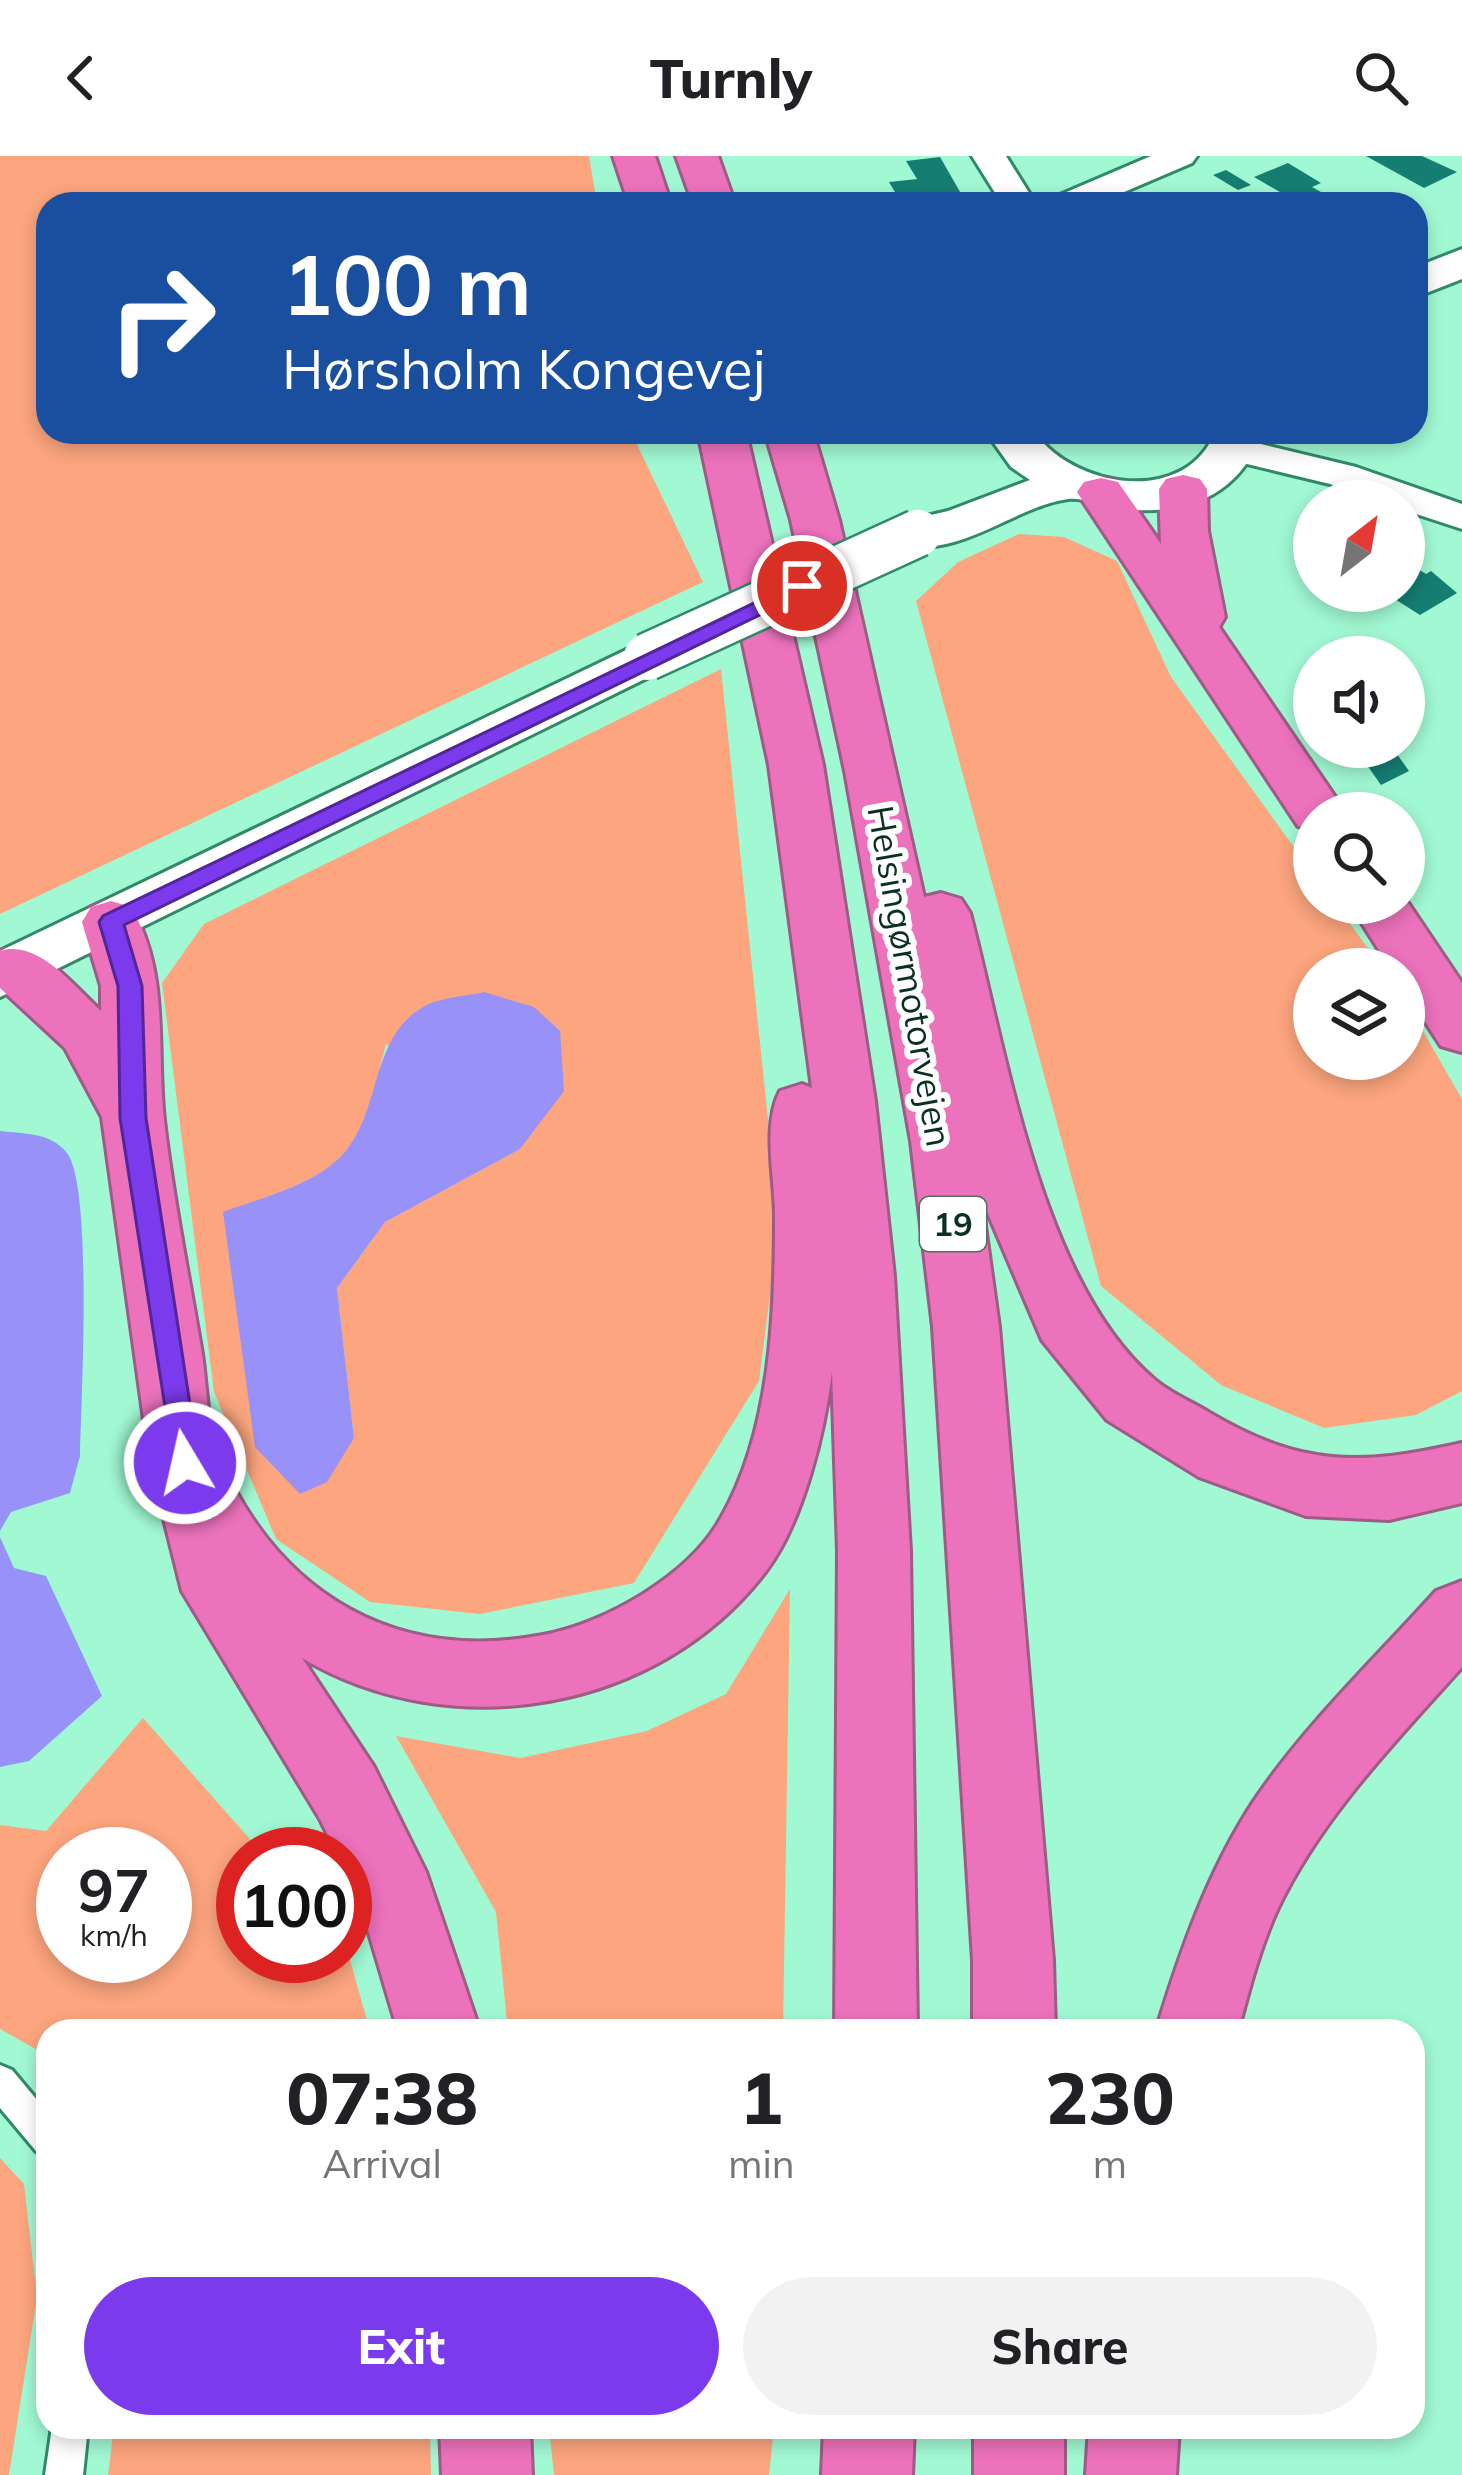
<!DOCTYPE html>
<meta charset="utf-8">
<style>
:root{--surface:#fff;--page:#f2f2f2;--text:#202124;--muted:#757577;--accent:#7c3aed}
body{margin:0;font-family:Mulish,sans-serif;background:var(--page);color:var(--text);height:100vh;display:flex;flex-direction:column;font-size:45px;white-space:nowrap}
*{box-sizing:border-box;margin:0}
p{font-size:39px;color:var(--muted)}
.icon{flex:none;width:66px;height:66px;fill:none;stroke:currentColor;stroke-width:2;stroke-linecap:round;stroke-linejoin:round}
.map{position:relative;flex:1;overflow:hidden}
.panel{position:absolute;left:36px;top:1863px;width:1389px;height:420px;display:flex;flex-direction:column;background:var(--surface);border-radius:36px;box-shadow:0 6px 18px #0003}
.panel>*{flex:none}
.guide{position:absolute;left:36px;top:36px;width:1392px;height:252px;border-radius:36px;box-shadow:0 6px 18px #0003;background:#1a4fa0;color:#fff;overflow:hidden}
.needle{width:78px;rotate:31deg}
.tools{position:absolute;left:1293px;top:324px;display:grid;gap:24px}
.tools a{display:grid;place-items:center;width:132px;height:132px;border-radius:50%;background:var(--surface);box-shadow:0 6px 18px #0003;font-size:60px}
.speed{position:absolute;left:36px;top:1671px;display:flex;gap:24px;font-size:60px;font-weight:700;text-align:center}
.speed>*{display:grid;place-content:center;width:156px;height:156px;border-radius:50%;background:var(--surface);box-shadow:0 6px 18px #0003;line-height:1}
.speed small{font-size:30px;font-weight:400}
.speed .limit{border:18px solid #d22;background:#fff;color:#111}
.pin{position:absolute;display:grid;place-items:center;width:102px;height:102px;color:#fff;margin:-51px;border:6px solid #fff;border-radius:50%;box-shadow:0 3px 12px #0007}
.me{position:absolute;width:132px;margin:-66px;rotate:351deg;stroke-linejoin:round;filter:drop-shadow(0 0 9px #0008)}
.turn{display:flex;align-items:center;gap:42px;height:252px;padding:0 48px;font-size:54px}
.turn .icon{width:156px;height:156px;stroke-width:2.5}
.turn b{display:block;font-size:84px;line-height:102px}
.eta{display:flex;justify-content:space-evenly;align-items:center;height:204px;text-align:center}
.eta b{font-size:72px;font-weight:800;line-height:84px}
.cta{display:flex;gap:24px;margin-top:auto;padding:24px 48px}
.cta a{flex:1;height:138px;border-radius:72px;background:var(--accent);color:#fff;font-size:48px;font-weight:800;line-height:138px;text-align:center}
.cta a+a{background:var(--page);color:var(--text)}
header{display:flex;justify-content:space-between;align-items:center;height:156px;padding:0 48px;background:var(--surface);font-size:54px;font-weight:800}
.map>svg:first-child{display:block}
</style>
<header><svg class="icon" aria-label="back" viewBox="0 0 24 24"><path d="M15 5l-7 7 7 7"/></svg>Turnly<svg class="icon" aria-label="search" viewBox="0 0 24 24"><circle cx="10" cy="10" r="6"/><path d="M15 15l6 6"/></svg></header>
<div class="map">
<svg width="1462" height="2319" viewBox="0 0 1462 2319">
<rect width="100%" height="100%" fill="#a1f9d3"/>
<path fill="#fca57e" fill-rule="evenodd" d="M 0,0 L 589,0 L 597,48 L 48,48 L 48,276 L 631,276 L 703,426 L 0,758 Z
M 1019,378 L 1064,381 L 1117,405 L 1171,521 L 1314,719 L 1314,747 L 1335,747 L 1383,813 L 1314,813 L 1314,903 L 1404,903 L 1404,842 L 1462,943 L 1462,1235 L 1416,1259 L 1324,1272 L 1221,1229 L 1101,1130 L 916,445 L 958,406 Z
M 721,513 L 779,1069 L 759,1225 L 634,1427 L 480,1458 L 370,1446 L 276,1383 L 214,1236 L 162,827 L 204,768 ZM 386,888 L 520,993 L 385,1066 L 337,1132 L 354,1282 L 223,1057 C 263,1041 320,1028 348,993 C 370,966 377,921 386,888 Z
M 790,1433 L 783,1875 L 508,1875 L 496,1756 L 396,1580 L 520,1602 L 647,1575 L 726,1538 Z
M 143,1562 L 263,1698 L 243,1698 L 243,1800 L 345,1800 L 345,1786 L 370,1875 L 48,1875 L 48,1900 L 0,1873 L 0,1669 L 46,1675 ZM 165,1698 L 165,1800 L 63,1800 L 63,1698 Z
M 0,2002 L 24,2028 L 37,2141 L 9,2319 L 0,2319 Z
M 114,2271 L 430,2271 L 431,2319 L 108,2319 Z
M 549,2271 L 774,2271 L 769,2319 L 554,2319 Z"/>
<path fill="#9891f8" d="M 484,836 L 534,851 L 560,875 L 564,935 L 520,993 L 385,1066 L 337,1132 L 354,1282 L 327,1326 L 300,1338 L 255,1291 L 223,1056 C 263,1041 321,1028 348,992 C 382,948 371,875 429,848 C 444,841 467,840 484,836 Z
M 0,975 C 24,978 51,976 67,997 C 93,1031 81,1247 80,1300 L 70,1337 L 11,1356 L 0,1375 Z
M 0,1381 L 14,1412 L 46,1420 L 102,1540 L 29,1605 L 0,1611 Z"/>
<path fill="#167d73" d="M 1366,0 L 1422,0 L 1457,16 L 1424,32 Z
M 940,1 L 967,48 L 931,48 L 926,40 L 899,43 L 889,26 L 917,23 L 906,5 Z
M 1288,7 L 1321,27 L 1312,31 L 1321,36 L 1297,46 L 1254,21 Z
M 1226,14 L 1251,29 L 1238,34 L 1213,19 Z
M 1404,404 L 1426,418 L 1431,415 L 1457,437 L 1420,459 L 1382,435 L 1404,435 Z
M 1374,591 L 1392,591 L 1409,615 L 1381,629 L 1357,595 Z"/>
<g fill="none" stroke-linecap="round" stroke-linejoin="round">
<defs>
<path id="lane" d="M 0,1909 L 12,1914 L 48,1957 L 48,2000 L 36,1995 L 0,1952 Z
M 52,2271 L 88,2271 L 83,2319 L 45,2319 Z"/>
<path id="street" d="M 972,0 L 1006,0 L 1036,48 L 1002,48 Z
M 1151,0 L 1197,0 L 1192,7 L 1096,48 L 1050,48 L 1055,41 Z
M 1236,282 L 1356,311 L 1462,348 L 1462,373 L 1404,354 L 1404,345 L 1378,345 L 1330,328 L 1222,302 L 1217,294 L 1222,286 Z"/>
<path id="secondary" d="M 1462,93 L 1462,123 L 1416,141 L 1416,111 Z
M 986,276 L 1034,276 C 1075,333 1186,350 1215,276 L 1263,276 C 1240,336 1195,357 1131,354 C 1112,353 1086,341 1068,343 C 1015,350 960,403 901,388 L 893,377 L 901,366 L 948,355 L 1030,324 L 1011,311 Z
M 647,484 L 665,489 L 673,501 L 665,513 L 0,841 L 0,795 Z"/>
<path id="highway" d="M 613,0 L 655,0 L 671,48 L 629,48 Z
M 676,0 L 718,0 L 735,48 L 693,48 Z
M 698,276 L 746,276 L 823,609 L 875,945 L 894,1120 L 910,1395 L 917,1875 L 835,1875 L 838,1395 L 832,1215 C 825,1275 803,1366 766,1415 C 659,1556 452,1591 302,1502 L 374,1611 L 426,1716 L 480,1875 L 398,1875 L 361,1750 L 345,1716 L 345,1698 L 337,1698 L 320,1663 L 182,1435 L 150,1307 L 102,961 L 65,892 L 0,832 L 0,795 C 39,783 74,831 101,855 L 101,830 L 82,766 L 91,751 L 111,745 L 131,751 C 170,818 156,892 164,964 C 173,1043 189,1120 202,1198 C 207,1231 207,1275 221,1305 C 281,1440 397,1507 543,1479 C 605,1468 690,1419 721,1362 C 771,1275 775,1158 775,1060 C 775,1022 762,969 780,935 L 802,928 L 812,932 L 769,609 Z
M 765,276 L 813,276 L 839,364 L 924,741 L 941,737 L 961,743 L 970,757 C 1007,898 1041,1128 1155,1224 C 1170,1237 1192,1246 1210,1257 C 1301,1311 1361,1310 1462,1287 L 1462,1347 L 1389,1364 L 1306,1360 L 1199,1321 L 1107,1264 L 1042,1184 L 981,1041 L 999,1171 L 1053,1804 L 1055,1875 L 973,1875 L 973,1804 L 933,1171 L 911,985 L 845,615 L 791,364 Z
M 1183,319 L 1200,323 L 1207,333 L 1208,375 L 1225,461 L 1219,471 L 1346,657 L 1314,657 L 1314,675 L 1298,670 L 1077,336 L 1084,326 L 1101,322 L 1118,326 L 1161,388 L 1159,333 L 1166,323 Z
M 1404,741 L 1462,827 L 1462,896 L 1441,890 L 1404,833 L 1404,813 L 1391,813 L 1349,747 L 1404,747 Z
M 1462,1425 L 1462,1511 C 1395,1586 1322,1660 1278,1752 C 1260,1791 1249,1834 1238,1875 L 1156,1875 C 1180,1796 1208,1715 1254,1645 C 1306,1568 1375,1503 1436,1435 Z
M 440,2271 L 530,2271 L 532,2319 L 442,2319 Z
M 824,2271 L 914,2271 L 912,2319 L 822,2319 Z
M 974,2271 L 1064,2271 L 1064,2319 L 974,2319 Z
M 1089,2271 L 1179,2271 L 1176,2319 L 1086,2319 Z"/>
</defs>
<use href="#lane" stroke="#308a69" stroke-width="6"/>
<use href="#street" stroke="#308a69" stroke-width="6"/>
<use href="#secondary" stroke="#308a69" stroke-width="6"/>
<use href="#highway" stroke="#9d5b86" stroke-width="6"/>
<use href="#lane" fill="#fff" fill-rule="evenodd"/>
<use href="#street" fill="#fff" fill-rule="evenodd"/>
<use href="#secondary" fill="#fff" fill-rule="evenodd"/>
<use href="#highway" fill="#ec72bc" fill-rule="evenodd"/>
<defs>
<path id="secondary-bridge" d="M 647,501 L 918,377"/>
</defs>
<use href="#secondary-bridge" stroke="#308a69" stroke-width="51" stroke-linecap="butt"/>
<use href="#secondary-bridge" stroke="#fff" stroke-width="46"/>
</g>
<path fill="#7c3aed" stroke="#51269a" stroke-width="3" d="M 802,424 L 812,430 L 809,435 L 124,769 L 142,830 L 146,962 L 199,1307 L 195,1315 L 175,1315 L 120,962 L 118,830 L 99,766 L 103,760 Z"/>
<g text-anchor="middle" stroke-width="12" stroke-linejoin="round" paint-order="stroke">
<rect fill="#fff" stroke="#546e64" stroke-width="3" x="920" y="1041" width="66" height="54" rx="9"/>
<g font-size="33" font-weight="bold" fill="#0a3022">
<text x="953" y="1080">19</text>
</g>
<g font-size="36" fill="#0a3022" stroke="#fff">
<text transform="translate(910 820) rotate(80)" y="13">Helsingørmotorvejen</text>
</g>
</g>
</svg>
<div class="tools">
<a><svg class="needle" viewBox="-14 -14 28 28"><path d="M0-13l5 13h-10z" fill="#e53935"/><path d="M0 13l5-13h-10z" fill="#757577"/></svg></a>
<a><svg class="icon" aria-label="sound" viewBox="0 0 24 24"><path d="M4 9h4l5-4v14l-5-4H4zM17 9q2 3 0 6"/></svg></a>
<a><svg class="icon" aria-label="search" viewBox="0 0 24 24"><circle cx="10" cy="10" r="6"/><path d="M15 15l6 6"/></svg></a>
<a><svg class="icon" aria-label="layers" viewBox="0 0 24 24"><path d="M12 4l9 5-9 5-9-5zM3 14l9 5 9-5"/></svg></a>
</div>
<div class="speed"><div>97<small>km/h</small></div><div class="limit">100</div></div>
<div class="pin" style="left:802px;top:430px;background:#d93025"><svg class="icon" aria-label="arrive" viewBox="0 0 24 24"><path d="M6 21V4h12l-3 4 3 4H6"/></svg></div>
<svg class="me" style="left:185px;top:1307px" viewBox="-20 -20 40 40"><circle r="17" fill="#7c3aed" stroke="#fff" stroke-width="3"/><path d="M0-11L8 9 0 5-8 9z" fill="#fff"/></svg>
<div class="guide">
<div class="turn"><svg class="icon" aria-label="right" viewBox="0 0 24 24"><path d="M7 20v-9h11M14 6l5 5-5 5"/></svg><div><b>100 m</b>Hørsholm Kongevej</div></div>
</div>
<section class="panel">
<div class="eta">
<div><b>07:38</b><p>Arrival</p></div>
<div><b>1</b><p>min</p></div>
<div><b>230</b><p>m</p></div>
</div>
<div class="cta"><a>Exit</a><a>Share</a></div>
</section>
</div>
